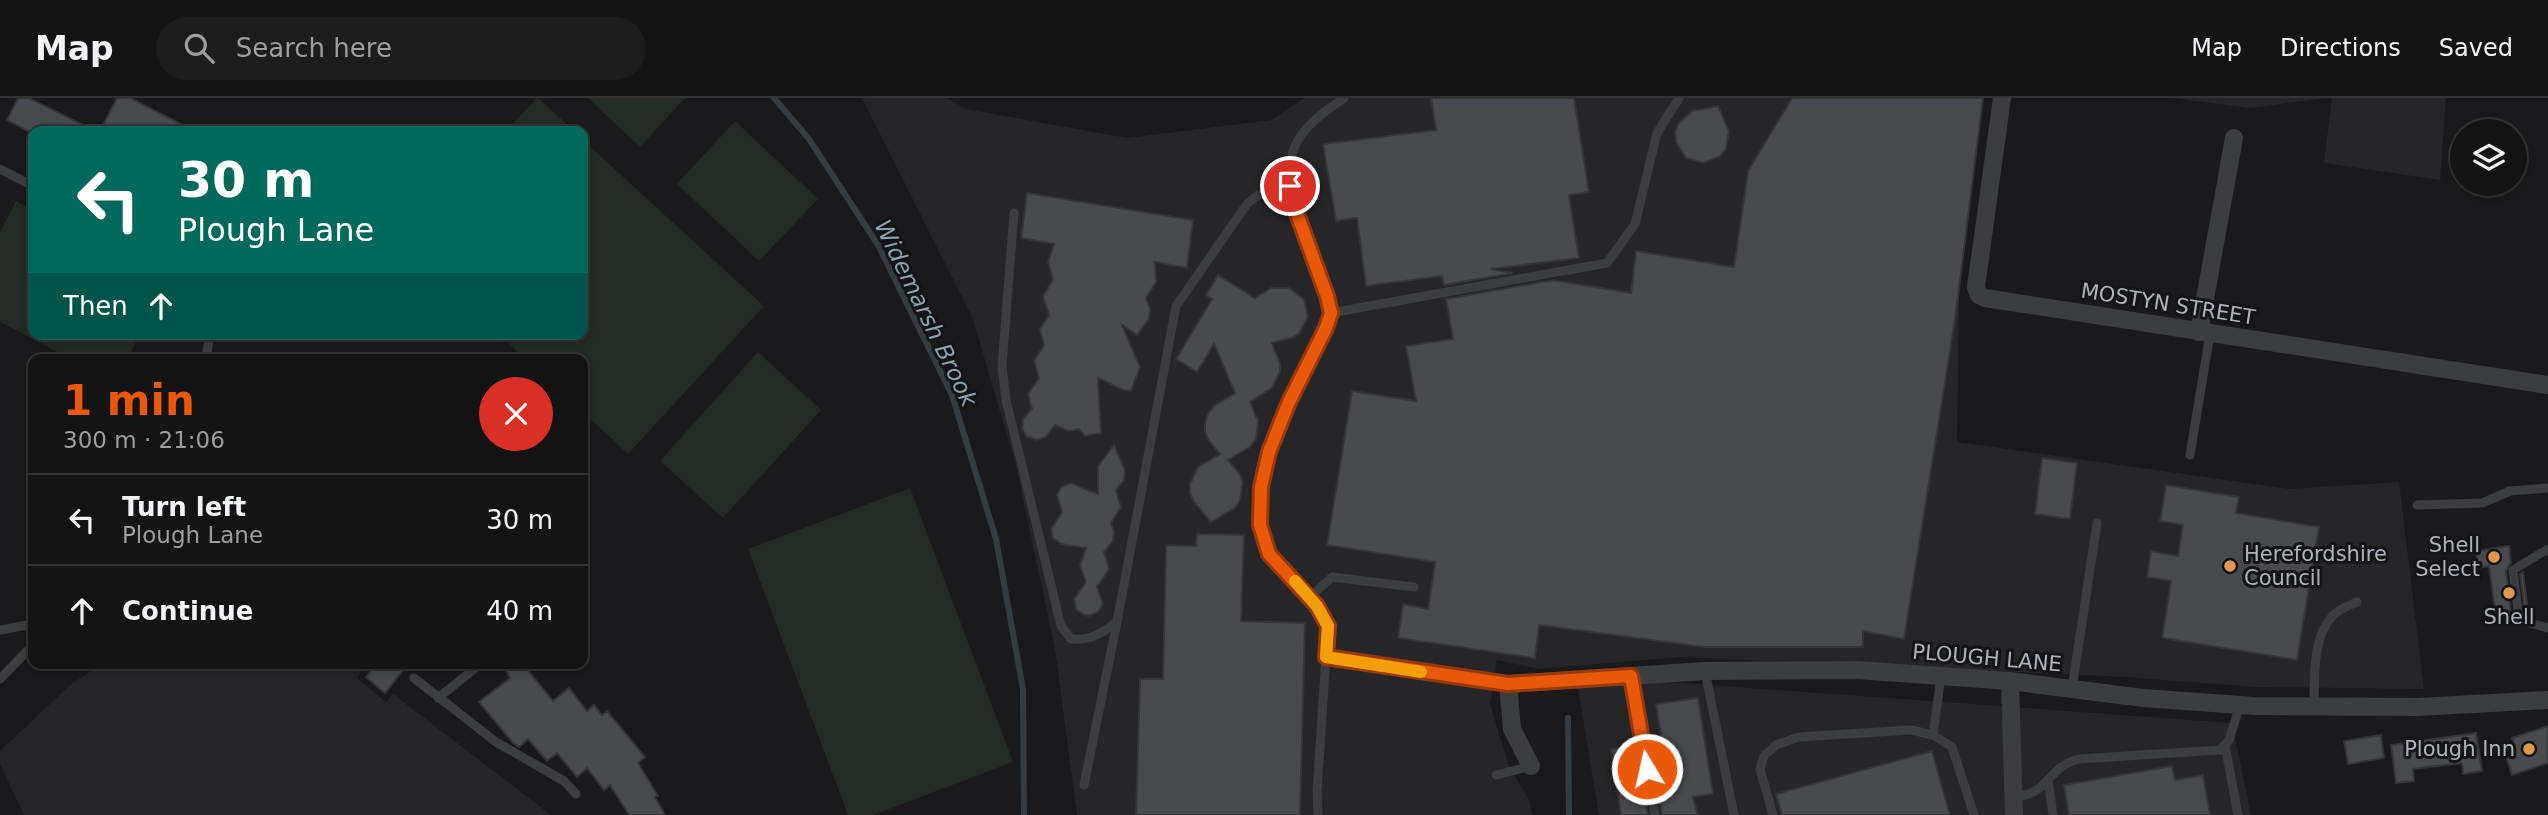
<!DOCTYPE html>
<meta charset="utf-8">
<style>
:root{--surface:#141415;--page:#1d1d1e;--text:#f1f3f6;--muted:#9d9ea0;--line:#333334;--accent:#ea580c}
body{margin:0;font-family:"DejaVu Sans",sans-serif;background:var(--page);color:var(--text);height:100vh;display:flex;flex-direction:column;font-size:26px;white-space:nowrap}
*{box-sizing:border-box;margin:0}
p{font-size:23px;color:var(--muted)}
.icon{flex:none;width:38px;height:38px;fill:none;stroke:currentColor;stroke-width:2;stroke-linecap:round;stroke-linejoin:round}
.map{position:relative;flex:1;overflow:hidden}
.drawer{position:absolute;left:28px;top:256px;width:560px;height:315px;display:flex;flex-direction:column;background:var(--surface);border-radius:14px;box-shadow:0 4px 10px #0003,0 0 0 2px var(--line)}
.drawer>*{flex:none}
.hud{position:absolute;left:28px;top:28px;width:560px;height:214px;border-radius:14px;box-shadow:0 4px 10px #0003,0 0 0 2px var(--line);background:#00695c;color:#fff;overflow:hidden}
.fabs{position:absolute;left:2450px;top:21px;display:grid;gap:14px}
.fabs a{display:grid;place-items:center;width:77px;height:77px;border-radius:50%;background:var(--surface);box-shadow:0 4px 10px #0003,0 0 0 2px var(--line);font-size:35px}
.pin{position:absolute;display:grid;place-items:center;width:60px;height:60px;color:#fff;margin:-30px;border:4px solid #fff;border-radius:50%;box-shadow:0 2px 7px #0007}
.me{position:absolute;width:77px;margin:-38px;rotate:351deg;stroke-linejoin:round;filter:drop-shadow(0 0 5px #0008)}
.turn{display:flex;align-items:center;gap:24px;height:147px;padding:0 35px;font-size:32px}
.turn .icon{width:91px;height:91px;stroke-width:2.5}
.turn b{display:block;font-size:49px;line-height:60px}
.then{display:flex;align-items:center;height:66px;padding:0 35px;background:#0003;gap:14px;font-size:26px}
.round{display:grid;place-items:center;flex:none;width:74px;height:74px;border-radius:37px;background:var(--page)}
.summary{display:flex;align-items:center;justify-content:space-between;height:119px;padding:0 35px}
h1{font-size:42px;font-weight:600;line-height:52px;color:var(--accent)}
ul{padding:0;list-style:none}
li{display:flex;align-items:center;gap:21px;height:91px;padding:0 35px;border-top:2px solid var(--line)}
li div{flex:1}
li b{display:block;font-size:26px}
li em{font-style:normal}
header{display:flex;align-items:center;gap:42px;box-sizing:border-box;height:98px;padding:0 35px;background:var(--surface);border-bottom:2px solid var(--line)}
header strong{font-size:33px}
nav{display:flex;gap:38px;margin-inline-start:auto;font-size:24px}
.search{width:490px;height:63px;background:var(--page);display:flex;align-items:center;gap:18px;box-sizing:border-box;padding:0 24px;border-radius:38px;color:var(--muted);font-size:26px}
.map>svg:first-child{display:block}
</style>
<header>
<strong>Map</strong>
<div class="search"><svg class="icon" aria-label="search" viewBox="0 0 24 24"><circle cx="10" cy="10" r="6"/><path d="M15 15l6 6"/></svg>Search here</div>
<nav><a>Map</a><a>Directions</a><a>Saved</a></nav>
</header>
<div class="map">
<svg width="2548" height="717" viewBox="0 0 2548 717">
<rect width="100%" height="100%" fill="#1a1a1c"/>
<path fill="#262629" d="M 862,0 L 947,0 L 966,11 L 1127,40 L 1271,22 L 1304,0 L 1983,0 L 1959,196 L 1957,344 L 2290,391 L 2399,384 L 2424,591 L 2255,589 L 2126,579 L 1681,559 L 1539,571 L 1497,562 L 1490,606 L 1509,668 L 1529,702 L 1532,717 L 1077,717 L 1055,551 L 1017,372 L 973,221 Z
M 2172,0 L 2327,0 L 2250,10 Z
M 2332,0 L 2446,0 L 2440,82 L 2324,65 Z
M 103,565 L 354,565 L 362,572 L 357,580 L 386,604 L 393,596 L 551,717 L 24,717 L 0,666 L 0,653 L 70,587 Z
M 1668,584 L 2232,625 L 2251,717 L 1599,717 L 1578,590 Z"/>
<path fill="#242b24" d="M 537,0 L 538,0 L 574,33 L 506,33 Z
M 588,0 L 685,0 L 640,49 Z
M 735,23 L 818,101 L 759,163 L 677,86 Z
M 583,42 L 764,208 L 628,356 L 583,314 L 583,261 L 525,261 L 499,236 L 583,236 Z
M 16,103 L 33,113 L 33,236 L 140,236 L 127,261 L 71,261 L 0,224 L 0,134 Z
M 758,254 L 821,312 L 723,420 L 660,363 Z
M 910,390 L 1013,664 L 873,717 L 848,717 L 748,451 Z"/>
<g fill="none" stroke-linecap="round" stroke-linejoin="round">
<path stroke="#333d41" stroke-width="6" d="M 774,0 L 809,41 L 878,147 L 952,297 L 996,441 L 1023,591 L 1024,717
M 1568,620 L 1569,717"/>
</g>
<path fill="#494a4e" stroke="#343537" stroke-width="2" d="M 18,0 L 29,0 L 95,33 L 28,33 L 7,22 Z
M 117,0 L 130,0 L 194,33 L 100,33 Z
M 1431,0 L 1574,0 L 1589,94 L 1569,97 L 1579,160 L 1491,171 L 1513,175 L 1444,187 L 1442,178 L 1366,188 L 1357,120 L 1336,123 L 1323,46 L 1436,32 Z
M 1792,0 L 1983,0 L 1955,222 L 1904,541 L 1863,533 L 1863,549 L 1704,549 L 1539,527 L 1535,560 L 1398,540 L 1403,506 L 1428,511 L 1435,464 L 1327,447 L 1352,293 L 1416,303 L 1406,248 L 1453,241 L 1446,201 L 1553,182 L 1631,195 L 1636,153 L 1734,169 L 1748,73 Z
M 1718,8 L 1729,33 L 1726,51 L 1720,58 L 1703,65 L 1686,60 L 1676,44 L 1675,34 L 1679,25 L 1692,13 Z
M 1027,95 L 1193,122 L 1187,170 L 1155,164 L 1156,184 L 1146,200 L 1150,211 L 1149,221 L 1137,237 L 1122,227 L 1140,269 L 1131,293 L 1123,292 L 1098,280 L 1101,335 L 1085,338 L 1079,331 L 1068,333 L 1055,327 L 1046,339 L 1037,342 L 1027,339 L 1022,331 L 1023,321 L 1032,311 L 1028,296 L 1039,280 L 1034,263 L 1044,247 L 1040,231 L 1049,217 L 1043,198 L 1053,182 L 1048,164 L 1054,146 L 1021,140 Z
M 1218,177 L 1255,200 L 1271,190 L 1289,190 L 1304,201 L 1308,219 L 1299,236 L 1291,240 L 1272,245 L 1280,265 L 1280,274 L 1272,290 L 1250,304 L 1258,323 L 1256,341 L 1250,349 L 1228,362 L 1239,375 L 1243,384 L 1240,402 L 1235,410 L 1211,424 L 1194,404 L 1190,395 L 1190,386 L 1198,369 L 1220,356 L 1209,343 L 1205,334 L 1205,325 L 1208,316 L 1214,308 L 1235,295 L 1214,246 L 1197,274 L 1176,261 L 1212,201 L 1206,197 Z
M 1114,347 L 1125,372 L 1124,382 L 1116,392 L 1121,409 L 1111,425 L 1114,433 L 1113,443 L 1104,454 L 1109,471 L 1097,489 L 1103,506 L 1098,514 L 1089,518 L 1084,517 L 1076,511 L 1074,501 L 1086,484 L 1080,467 L 1086,450 L 1061,446 L 1053,440 L 1051,431 L 1062,414 L 1057,397 L 1061,389 L 1071,385 L 1098,396 L 1098,368 Z
M 2042,360 L 2077,365 L 2070,421 L 2035,416 Z
M 2166,387 L 2239,399 L 2236,415 L 2319,429 L 2297,562 L 2162,540 L 2171,483 L 2147,479 L 2151,453 L 2178,458 L 2183,427 L 2160,423 Z
M 1197,436 L 1244,437 L 1241,523 L 1305,525 L 1300,717 L 1136,717 L 1140,581 L 1163,581 L 1166,447 L 1196,448 Z
M 2509,448 L 2511,465 L 2506,473 L 2511,516 L 2496,518 L 2489,468 L 2478,470 L 2476,453 Z
M 2523,474 L 2528,514 L 2525,515 L 2520,476 Z
M 377,565 L 409,565 L 385,595 L 366,579 Z
M 502,565 L 522,565 L 553,603 L 569,590 L 587,613 L 594,607 L 602,617 L 607,613 L 645,659 L 638,665 L 658,698 L 655,699 L 665,717 L 629,717 L 610,687 L 604,692 L 587,670 L 577,679 L 557,655 L 547,663 L 528,641 L 519,649 L 513,645 L 479,604 L 510,580 Z
M 1698,600 L 1713,696 L 1693,699 L 1698,717 L 1662,717 L 1650,645 L 1662,644 L 1656,606 Z
M 2548,628 L 2548,665 L 2512,677 L 2504,653 L 2515,650 L 2512,640 Z
M 2476,635 L 2482,673 L 2463,676 L 2462,665 L 2413,671 L 2414,683 L 2396,685 L 2391,647 Z
M 2381,637 L 2384,660 L 2348,666 L 2344,643 Z
M 1630,648 L 1636,648 L 1648,717 L 1621,717 L 1611,651 Z
M 1932,653 L 1950,717 L 1782,717 L 1776,696 Z
M 2172,668 L 2175,682 L 2203,677 L 2210,717 L 2069,717 L 2064,687 Z"/>
<g fill="none" stroke-linecap="round" stroke-linejoin="round">
<path stroke="#3b3d40" stroke-width="9" d="M 0,71 L 33,88
M 1014,115 L 1002,268 L 1006,302 L 1061,528 L 1071,541 C 1090,543 1102,535 1117,524
M 1331,215 L 1607,165 L 1635,126 L 1657,35 L 1679,0
M 206,261 L 210,236
M 2190,357 L 2210,236
M 2417,407 L 2482,405 L 2510,393 L 2548,390
M 2548,451 L 2513,472 L 2519,522 L 2548,530
M 1310,499 L 1332,479 L 1414,489
M 0,532 L 33,526
M 1326,559 L 1508,586
M 1705,573 L 1734,717
M 1631,578 L 1655,717
M 414,580 L 496,644 L 564,683 L 576,696
M 0,581 L 33,547
M 2072,591 L 2097,425
M 438,600 L 478,568 L 477,565
M 2314,609 C 2315,579 2311,535 2337,514 C 2342,510 2350,507 2357,504
M 1933,637 L 1941,578
M 2225,647 L 2238,717
M 1496,677 L 1531,668
M 2048,682 L 2053,717
M 1084,687 L 1117,524 L 1176,208 L 1247,106 L 1258,97 L 1290,88
M 2014,699 C 2051,696 2045,670 2079,661 L 2220,652 L 2229,642 L 2240,607
M 1318,717 L 1317,693 L 1328,529 L 1317,508 L 1269,456 L 1260,427 L 1261,389 L 1269,354 L 1289,304 L 1327,230 L 1331,215 L 1327,198 C 1311,155 1273,88 1297,44 C 1307,25 1327,12 1344,0
M 1773,717 L 1760,671 L 1764,658 L 1776,647 L 1799,639 L 1911,632 L 1933,637 L 1952,649 L 1974,717"/>
<path stroke="#3b3d40" stroke-width="18" d="M 2002,0 L 1976,189 L 1979,197 L 1985,200 L 2548,287
M 2199,234 L 2234,40
M 2010,583 L 2014,717
M 1531,668 L 1512,631 L 1508,586 L 1705,573 L 1857,572 L 2010,583 L 2143,600 L 2254,608 L 2418,609 L 2548,602"/>
</g>
<g fill="none" stroke-linecap="round" stroke-linejoin="round">
<defs>
<path id="route" d="M 1290,88 L 1292,102 L 1327,198 L 1331,215 L 1326,230 L 1289,304 L 1269,354 L 1261,389 L 1260,427 L 1269,456 L 1317,508 L 1328,528 L 1326,559 L 1508,586 L 1631,578 L 1647,671"/>
</defs>
<use href="#route" stroke="#983908" stroke-width="18"/>
<use href="#route" stroke="#ea580c" stroke-width="12"/>
<path stroke="#f59e0b" stroke-width="12" d="M 1295,483 L 1317,508 L 1328,528 L 1326,559 L 1421,574"/>
</g>
<g fill="#df984e" stroke="#151517" stroke-width="2.5">
<circle cx="2494" cy="459" r="7"/>
<circle cx="2230" cy="468" r="7"/>
<circle cx="2509" cy="495" r="7"/>
<circle cx="2529" cy="651" r="7"/>
</g>
<g text-anchor="middle" stroke-width="6" stroke-linejoin="round" paint-order="stroke">
<g font-size="21" fill="#aeb3ba" stroke="#151517">
<text transform="translate(2168 206) rotate(9)" y="7">MOSTYN STREET</text>
<text transform="translate(1987 560) rotate(5)" y="7">PLOUGH LANE</text>
</g>
<g font-size="21" fill="#aeb3ba" stroke="#151517" text-anchor="end">
<text x="2480" y="454">Shell<tspan x="2480" dy="24">Select</tspan></text>
<text x="2244" y="463" text-anchor="start">Herefordshire<tspan x="2244" dy="24">Council</tspan></text>
<text x="2509" y="526" text-anchor="middle">Shell</text>
<text x="2515" y="658">Plough Inn</text>
</g>
<g font-size="23" font-style="italic" fill="#89a4b1" stroke="#151517">
<text transform="translate(926 215) rotate(64)" y="8">Widemarsh Brook</text>
</g>
</g>
</svg>
<div class="fabs">
<a><svg class="icon" aria-label="layers" viewBox="0 0 24 24"><path d="M12 4l9 5-9 5-9-5zM3 14l9 5 9-5"/></svg></a>
</div>
<div class="pin" style="left:1290px;top:88px;background:#d93025"><svg class="icon" aria-label="arrive" viewBox="0 0 24 24"><path d="M6 21V4h12l-3 4 3 4H6"/></svg></div>
<svg class="me" style="left:1647px;top:671px" viewBox="-20 -20 40 40"><circle r="17" fill="#ea580c" stroke="#fff" stroke-width="3"/><path d="M0-11L8 9 0 5-8 9z" fill="#fff"/></svg>
<div class="hud">
<div class="turn"><svg class="icon" aria-label="left" viewBox="0 0 24 24"><path d="M17 20v-9H6M10 6l-5 5 5 5"/></svg><div><b>30 m</b>Plough Lane</div></div>
<div class="then">Then<svg class="icon" aria-label="ahead" viewBox="0 0 24 24"><path d="M12 20V5M6 11l6-6 6 6"/></svg></div>
</div>
<section class="drawer">
<div class="summary"><div><h1>1 min</h1><p>300 m · 21:06</p></div><a class="round" style="background:#d93025;color:#fff"><svg class="icon" aria-label="close" viewBox="0 0 24 24"><path d="M6 6l12 12M18 6L6 18"/></svg></a></div>
<ul>
<li><svg class="icon" aria-label="left" viewBox="0 0 24 24"><path d="M17 20v-9H6M10 6l-5 5 5 5"/></svg><div><b>Turn left</b><p>Plough Lane</p></div><em>30 m</em></li>
<li><svg class="icon" aria-label="ahead" viewBox="0 0 24 24"><path d="M12 20V5M6 11l6-6 6 6"/></svg><div><b>Continue</b></div><em>40 m</em></li>
</ul>
</section>
</div>
